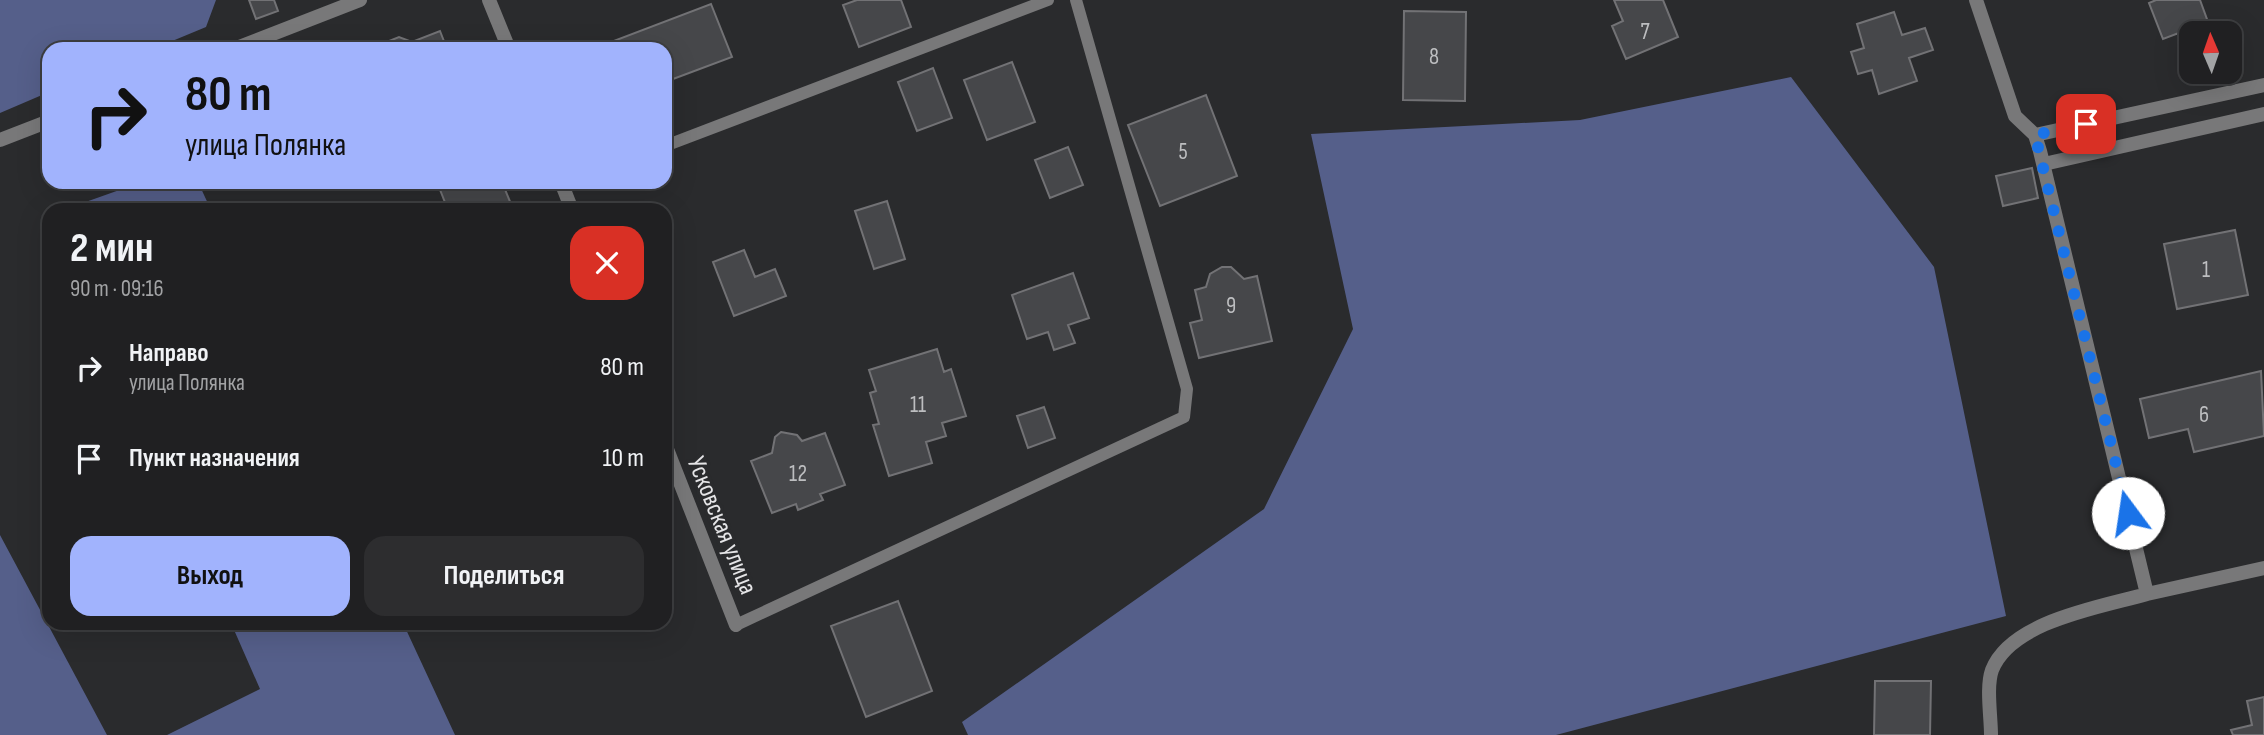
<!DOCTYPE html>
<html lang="ru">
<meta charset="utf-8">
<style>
:root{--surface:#202022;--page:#2d2d2f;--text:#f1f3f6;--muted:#a2a3a5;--line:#3d3e40;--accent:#a1b3fd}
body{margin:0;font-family:"Sofia Sans Condensed",sans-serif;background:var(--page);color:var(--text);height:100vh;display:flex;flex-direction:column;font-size:26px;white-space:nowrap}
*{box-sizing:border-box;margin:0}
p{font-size:23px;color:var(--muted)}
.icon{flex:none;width:38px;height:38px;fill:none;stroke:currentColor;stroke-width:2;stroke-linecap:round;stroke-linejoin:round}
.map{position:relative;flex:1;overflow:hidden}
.side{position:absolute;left:42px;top:203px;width:630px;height:427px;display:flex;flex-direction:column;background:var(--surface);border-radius:21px;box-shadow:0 7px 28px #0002,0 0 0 2px var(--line)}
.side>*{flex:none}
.top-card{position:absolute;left:42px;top:42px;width:630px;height:147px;border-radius:21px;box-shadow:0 7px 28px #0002,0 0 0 2px var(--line);background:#a1b3fd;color:#111;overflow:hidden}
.needle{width:46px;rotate:358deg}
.fabs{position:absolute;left:2179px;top:21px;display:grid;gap:14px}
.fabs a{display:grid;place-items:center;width:63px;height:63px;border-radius:14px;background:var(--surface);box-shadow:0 7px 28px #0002,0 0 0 2px var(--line);font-size:35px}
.pin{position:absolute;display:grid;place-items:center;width:60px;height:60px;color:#fff;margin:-30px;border-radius:14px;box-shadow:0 4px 10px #0006}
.me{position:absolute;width:77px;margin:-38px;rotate:346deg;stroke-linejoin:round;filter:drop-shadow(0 0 5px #0008)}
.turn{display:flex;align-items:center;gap:24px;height:147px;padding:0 28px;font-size:32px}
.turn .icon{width:91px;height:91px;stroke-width:2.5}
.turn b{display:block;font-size:49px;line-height:60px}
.round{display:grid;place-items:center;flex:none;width:74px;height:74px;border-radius:21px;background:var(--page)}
.summary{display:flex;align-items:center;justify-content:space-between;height:119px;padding:0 28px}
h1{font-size:42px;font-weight:700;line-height:52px}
.action{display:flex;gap:14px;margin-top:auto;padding:14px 28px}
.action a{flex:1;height:80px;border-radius:21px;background:var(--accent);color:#111;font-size:28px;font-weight:700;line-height:80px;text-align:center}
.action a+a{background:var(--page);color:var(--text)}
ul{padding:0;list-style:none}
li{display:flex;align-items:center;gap:21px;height:91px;padding:0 28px}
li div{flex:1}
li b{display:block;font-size:26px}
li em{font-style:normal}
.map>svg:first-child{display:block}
</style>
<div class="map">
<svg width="2264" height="735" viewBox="0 0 2264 735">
<rect width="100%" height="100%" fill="#2a2b2d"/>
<path fill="#555f8a" d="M 0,0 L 216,0 L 206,27 L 153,49 L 49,49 L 49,92 L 0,113 Z
M 1791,77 L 1934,267 L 2006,616 L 1556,735 L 968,735 L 962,722 L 1264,509 L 1353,329 L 1311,134 L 1580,120 Z
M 142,182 L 198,182 L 211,210 L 63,210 Z
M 0,535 L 107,735 L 0,735 Z
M 231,623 L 403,623 L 455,735 L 167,735 L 260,689 Z"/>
<path fill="#46474a" stroke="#727275" stroke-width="2" d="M 249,0 L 274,0 L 278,11 L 256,19 Z
M 857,0 L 901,0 L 911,27 L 859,47 L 843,5 Z
M 1614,0 L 1663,0 L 1678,37 L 1626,59 L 1612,26 L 1623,21 Z
M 2156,0 L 2200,0 L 2208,22 L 2163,39 L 2149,3 Z
M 711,4 L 732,57 L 665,82 L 665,49 L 614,49 L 611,42 Z
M 1404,11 L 1466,12 L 1465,101 L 1403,100 Z
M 1894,12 L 1902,35 L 1925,28 L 1933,50 L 1909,58 L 1917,81 L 1879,94 L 1872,70 L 1858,74 L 1851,52 L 1864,48 L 1857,24 Z
M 2208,22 L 2210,28 L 2226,22 L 2238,52 L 2230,55 L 2230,33 L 2191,33 L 2191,65 L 2179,33 Z
M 440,31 L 447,49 L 386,49 L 389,41 L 399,37 L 412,42 Z
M 1012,62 L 1035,122 L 987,140 L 964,80 Z
M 933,68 L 952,118 L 917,131 L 898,82 Z
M 1206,95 L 1237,176 L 1160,206 L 1128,125 Z
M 1068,147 L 1083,185 L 1050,198 L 1035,160 Z
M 2032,168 L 2038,198 L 2003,206 L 1996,176 Z
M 437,182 L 502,182 L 511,204 L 499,210 L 448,210 Z
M 887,201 L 905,259 L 874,269 L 855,211 Z
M 2235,230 L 2248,295 L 2177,309 L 2164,244 Z
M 744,250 L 755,277 L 775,269 L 786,296 L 734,316 L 713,262 Z
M 1222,267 L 1231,267 L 1244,279 L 1257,276 L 1272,341 L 1199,358 L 1190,323 L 1202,320 L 1195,290 L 1206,287 L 1210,274 Z
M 1073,273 L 1089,318 L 1068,325 L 1075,343 L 1054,350 L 1048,332 L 1027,339 L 1012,295 Z
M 937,349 L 944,372 L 951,369 L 966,416 L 942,423 L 946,436 L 926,442 L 932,463 L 889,476 L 873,425 L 879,424 L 870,393 L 876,391 L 869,370 Z
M 2261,371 L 2264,436 L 2194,452 L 2188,429 L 2149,438 L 2140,399 Z
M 1044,407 L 1055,438 L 1028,448 L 1017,416 Z
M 781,432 L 797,435 L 802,441 L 825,433 L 845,485 L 820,494 L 823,500 L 798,510 L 796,504 L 772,513 L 751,461 L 772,453 L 775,437 Z
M 898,601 L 932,691 L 866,717 L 831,626 Z
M 1875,681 L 1931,681 L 1930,735 L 1874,735 Z
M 2264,697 L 2264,735 L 2233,735 L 2231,730 L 2252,725 L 2247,701 Z"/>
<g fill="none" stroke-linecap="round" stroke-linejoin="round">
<path stroke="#787879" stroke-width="12" d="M 665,146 L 1048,0
M 736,625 L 1184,417 L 1187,389 L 1076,0"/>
<path stroke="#787879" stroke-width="14" d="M 489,0 L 509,49
M 1976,0 L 2015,116 L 2035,135 L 2040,151 L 2147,594 C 2101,607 2011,621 1992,670 C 1986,687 1991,716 1991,735
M 234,49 L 360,0
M 2035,135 L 2264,85
M 0,140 L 49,121
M 2044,164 L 2264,114
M 561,182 L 572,210
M 665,444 L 736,625
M 2147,594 L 2264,568"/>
</g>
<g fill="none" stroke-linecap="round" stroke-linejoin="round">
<path stroke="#1a73e8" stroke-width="12" stroke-dasharray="0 21.6" d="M 2086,124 L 2035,135 L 2128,513"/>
</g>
<g text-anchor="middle" stroke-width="7" stroke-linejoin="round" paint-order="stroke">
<g font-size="23" fill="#bdbec0">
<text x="1645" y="39">7</text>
<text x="1434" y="64">8</text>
<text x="1183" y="159">5</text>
<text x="2206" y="277">1</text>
<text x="1231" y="313">9</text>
<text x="918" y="412">11</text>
<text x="2204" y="422">6</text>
<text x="798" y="481">12</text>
</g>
<g font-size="26" fill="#e5e5e7" stroke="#2a2b2d">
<text transform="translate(723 525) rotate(68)" y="9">Усковская улица</text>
</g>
</g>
</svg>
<div class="fabs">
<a><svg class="needle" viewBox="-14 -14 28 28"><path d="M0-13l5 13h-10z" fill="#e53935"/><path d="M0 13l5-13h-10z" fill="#a2a3a5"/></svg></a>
</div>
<div class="pin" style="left:2086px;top:124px;background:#d93025"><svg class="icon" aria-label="arrive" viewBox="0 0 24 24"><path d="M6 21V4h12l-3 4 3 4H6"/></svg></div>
<svg class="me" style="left:2128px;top:513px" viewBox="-20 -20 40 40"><circle r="19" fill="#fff"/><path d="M0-13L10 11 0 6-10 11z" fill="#1a73e8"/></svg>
<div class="top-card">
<div class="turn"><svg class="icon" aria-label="right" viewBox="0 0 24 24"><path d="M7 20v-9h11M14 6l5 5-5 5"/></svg><div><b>80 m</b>улица Полянка</div></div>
</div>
<section class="side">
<div class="summary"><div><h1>2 мин</h1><p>90 m · 09:16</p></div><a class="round" style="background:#d93025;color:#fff"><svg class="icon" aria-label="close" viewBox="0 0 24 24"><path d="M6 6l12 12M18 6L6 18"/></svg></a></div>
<ul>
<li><svg class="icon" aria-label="right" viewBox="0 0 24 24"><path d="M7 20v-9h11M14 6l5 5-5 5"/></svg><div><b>Направо</b><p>улица Полянка</p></div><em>80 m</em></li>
<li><svg class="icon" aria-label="arrive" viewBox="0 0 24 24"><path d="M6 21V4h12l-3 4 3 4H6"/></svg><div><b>Пункт назначения</b></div><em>10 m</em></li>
</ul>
<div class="action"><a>Выход</a><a>Поделиться</a></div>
</section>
</div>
